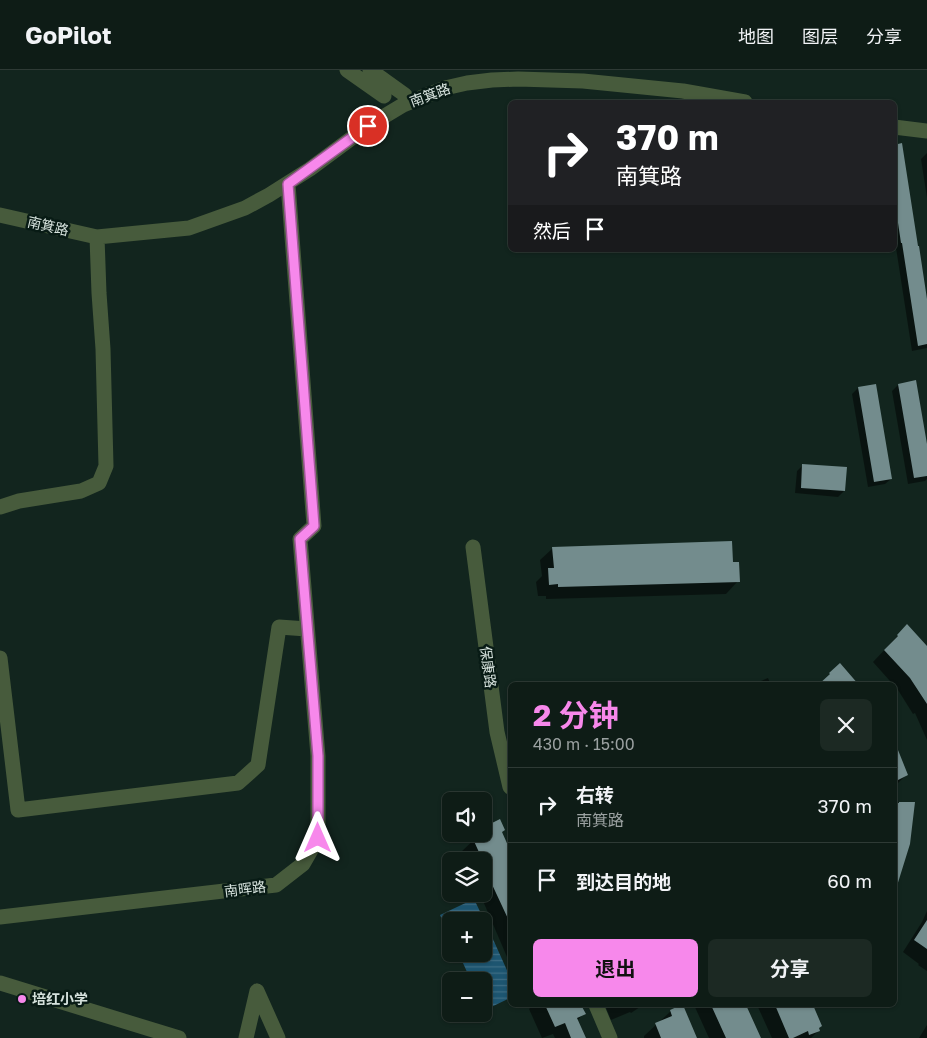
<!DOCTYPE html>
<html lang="zh">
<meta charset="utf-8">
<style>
:root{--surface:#0e1c16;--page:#1c2923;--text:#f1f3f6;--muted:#9ba1a1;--line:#2e3a35;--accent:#f788eb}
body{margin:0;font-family:"Golos Text","Noto Sans SC",sans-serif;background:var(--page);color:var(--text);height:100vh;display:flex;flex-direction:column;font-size:19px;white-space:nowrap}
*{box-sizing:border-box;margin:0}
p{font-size:16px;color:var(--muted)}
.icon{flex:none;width:28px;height:28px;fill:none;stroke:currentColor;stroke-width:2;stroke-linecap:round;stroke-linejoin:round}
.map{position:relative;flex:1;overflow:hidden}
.panel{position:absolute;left:508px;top:612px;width:389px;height:325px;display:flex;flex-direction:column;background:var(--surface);border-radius:8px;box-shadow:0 1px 4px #0004,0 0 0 1px var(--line)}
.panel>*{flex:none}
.guide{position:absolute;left:508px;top:30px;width:389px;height:152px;border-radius:8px;box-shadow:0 1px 4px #0004,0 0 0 1px var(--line);background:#202124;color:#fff;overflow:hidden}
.buttons{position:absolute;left:442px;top:722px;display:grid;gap:10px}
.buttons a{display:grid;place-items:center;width:50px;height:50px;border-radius:8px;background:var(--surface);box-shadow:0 1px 4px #0004,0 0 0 1px var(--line);font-size:25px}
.pin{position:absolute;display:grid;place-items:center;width:42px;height:42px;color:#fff;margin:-21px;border:2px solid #fff;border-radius:50%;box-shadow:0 1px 5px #0007}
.me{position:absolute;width:55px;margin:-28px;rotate:0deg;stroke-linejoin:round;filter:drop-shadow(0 0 4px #0008)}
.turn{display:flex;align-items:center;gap:18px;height:105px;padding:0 25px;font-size:22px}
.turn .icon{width:65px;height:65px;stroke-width:2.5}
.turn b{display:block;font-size:35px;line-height:42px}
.then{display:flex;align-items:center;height:48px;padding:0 25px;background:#0003;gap:10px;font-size:19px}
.round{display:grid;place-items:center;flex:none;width:52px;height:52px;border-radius:8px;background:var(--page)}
.headline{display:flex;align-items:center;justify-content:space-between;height:85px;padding:0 25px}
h1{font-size:30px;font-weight:700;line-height:38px;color:var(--accent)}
.button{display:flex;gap:10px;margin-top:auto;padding:10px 25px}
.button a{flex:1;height:58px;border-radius:8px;background:var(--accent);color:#111;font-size:20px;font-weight:700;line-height:58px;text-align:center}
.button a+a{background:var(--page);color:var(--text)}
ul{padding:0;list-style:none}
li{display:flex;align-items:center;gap:15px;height:75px;padding:0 25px;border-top:1px solid var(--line)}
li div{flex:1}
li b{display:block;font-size:19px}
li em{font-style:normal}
header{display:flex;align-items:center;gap:30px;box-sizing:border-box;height:70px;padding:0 25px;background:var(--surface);border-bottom:1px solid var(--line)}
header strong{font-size:24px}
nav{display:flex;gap:28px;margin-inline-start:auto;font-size:18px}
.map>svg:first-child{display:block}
</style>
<header>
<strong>GoPilot</strong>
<nav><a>地图</a><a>图层</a><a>分享</a></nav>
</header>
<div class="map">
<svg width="927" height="968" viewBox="0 0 927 968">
<defs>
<pattern id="water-rules" width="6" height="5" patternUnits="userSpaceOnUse" patternTransform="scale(1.25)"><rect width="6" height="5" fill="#1d5570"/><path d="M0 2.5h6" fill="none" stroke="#3d6d84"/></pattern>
</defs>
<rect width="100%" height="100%" fill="#12251e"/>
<path fill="url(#water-rules)" d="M 474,829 L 486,854 L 484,855 L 484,851 L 451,851 L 451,868 L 440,845 Z
M 488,858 L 510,907 L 510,928 L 485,940 L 484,938 L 484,911 L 471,911 L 459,884 L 484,884 L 484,860 Z"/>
<path fill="#0007" d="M 901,75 L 927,239 L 927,278 L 912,281 L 894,165 L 894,76 Z
M 927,83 L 927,128 L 921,89 Z
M 898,315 L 927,381 L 927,409 L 925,411 L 908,414 L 892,321 Z
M 858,318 L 891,409 L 885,414 L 868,417 L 852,324 Z
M 803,395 L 844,421 L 838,427 L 795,423 L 797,401 Z
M 553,478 L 732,493 L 738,511 L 726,524 L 546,529 L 546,526 L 538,526 L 536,512 L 542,506 L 540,490 Z
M 907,556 L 927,577 L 927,670 L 915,643 L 913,644 L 898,620 L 873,592 Z
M 768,608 L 771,615 L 754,615 L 756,613 Z
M 894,673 L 907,704 L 894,717 Z
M 894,734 L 898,734 L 895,818 L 894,821 Z
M 489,756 L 501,763 L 510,781 L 510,894 L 480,824 L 484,824 L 484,791 L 465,791 L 461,782 L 480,764 L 484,764 L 484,760 Z
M 927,841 L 927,901 L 918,895 L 919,894 L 903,882 L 922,852 Z
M 529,935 L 577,935 L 584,943 L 577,951 L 585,968 L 555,968 L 553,964 L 542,968 L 529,939 L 530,938 Z
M 605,935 L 643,935 L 631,943 L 630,942 L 611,950 Z
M 694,935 L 745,935 L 760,968 L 709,968 Z
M 757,935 L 811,935 L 818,961 L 811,968 L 772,968 Z
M 671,941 L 696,968 L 644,968 L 644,966 Z
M 927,955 L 927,968 L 919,968 Z"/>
<path fill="#738c8d" d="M 902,73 L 918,176 L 919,176 L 927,229 L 927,274 L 918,276 L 902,173 L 901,173 L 894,126 L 894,75 Z
M 916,310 L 927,374 L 927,406 L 914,408 L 898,314 Z
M 876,314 L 892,409 L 874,412 L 858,317 Z
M 802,394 L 847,397 L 845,421 L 801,418 Z
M 732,471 L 733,492 L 739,492 L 740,512 L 558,517 L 558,514 L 549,515 L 548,498 L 554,498 L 552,477 Z
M 907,554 L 927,576 L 927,634 L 910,608 L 884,580 L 898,566 L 897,565 Z
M 840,593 L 859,615 L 818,615 L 830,604 L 829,603 Z
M 894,670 L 908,705 L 894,712 Z
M 899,732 L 915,732 L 910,774 L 896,819 L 894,819 L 894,733 L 899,733 Z
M 500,749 L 505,760 L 502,762 L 510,780 L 510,853 L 489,808 L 484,791 L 483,791 L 473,769 L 491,761 L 488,755 Z
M 927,850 L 927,879 L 914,870 Z
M 545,935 L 581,935 L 586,944 L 577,948 L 586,968 L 571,968 L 565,953 L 555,957 Z
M 681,935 L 683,935 L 697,968 L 661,968 L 655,953 L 672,946 L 670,940 Z
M 711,935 L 746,935 L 761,968 L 726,968 Z
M 775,935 L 813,935 L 822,956 L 819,958 L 820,961 L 809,965 L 808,961 L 793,968 L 789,968 Z"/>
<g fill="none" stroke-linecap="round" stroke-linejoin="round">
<path stroke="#475b3c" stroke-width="15" d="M 347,0 L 384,26
M 370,0 L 405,25
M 894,57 L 927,61
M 0,145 L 97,167 L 189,158 L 245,138 L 269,125 L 310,99 L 368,56 L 403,35 L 445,18 L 467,13 L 492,10 L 518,9 L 583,11 L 683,21 L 745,32
M 0,437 L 19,431 L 81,421 L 99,413 L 106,396 L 103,279 L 99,223 L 97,167
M 473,477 L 497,662 L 510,717
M 0,588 L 18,740 L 238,713 L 258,695 L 279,557 L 307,559
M 0,847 L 276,815 L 303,794 L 318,768 L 318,686 L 300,469 L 314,456 L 288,114
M 0,913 L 179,968
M 257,921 L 278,968
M 596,935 L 610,968
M 246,968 L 257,921"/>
</g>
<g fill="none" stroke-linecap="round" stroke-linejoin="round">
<defs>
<path id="route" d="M 318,768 L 318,686 L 300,469 L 314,456 L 288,114 L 368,56"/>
</defs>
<use href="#route" stroke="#a15899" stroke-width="12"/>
<use href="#route" stroke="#f788eb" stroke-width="9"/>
</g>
<circle fill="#f788eb" stroke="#081b15" stroke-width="2" cx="22" cy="929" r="5"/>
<g text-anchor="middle" stroke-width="5" stroke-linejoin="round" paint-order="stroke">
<g font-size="14" fill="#d6e2dd" stroke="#081b15">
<text transform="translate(430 25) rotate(-20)" y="5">南箕路</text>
<text transform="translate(48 156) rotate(13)" y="5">南箕路</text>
<text transform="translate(488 597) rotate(82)" y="5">保康路</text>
<text transform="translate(245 819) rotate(-7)" y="5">南晖路</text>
</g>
<g font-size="14" font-weight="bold" fill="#d6e2dd" stroke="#081b15" text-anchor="start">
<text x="32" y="934">培红小学</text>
</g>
</g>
</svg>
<div class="buttons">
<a><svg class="icon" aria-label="sound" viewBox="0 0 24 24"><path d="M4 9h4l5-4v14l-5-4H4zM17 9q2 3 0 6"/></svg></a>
<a><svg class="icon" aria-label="layers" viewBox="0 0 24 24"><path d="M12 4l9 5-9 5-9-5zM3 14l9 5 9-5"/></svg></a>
<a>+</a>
<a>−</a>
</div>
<div class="pin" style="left:368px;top:56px;background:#d93025"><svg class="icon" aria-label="arrive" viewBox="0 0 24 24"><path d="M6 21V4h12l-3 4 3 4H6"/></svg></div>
<svg class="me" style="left:318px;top:768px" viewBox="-20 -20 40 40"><path d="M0-17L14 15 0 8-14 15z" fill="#f788eb" stroke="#fff" stroke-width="4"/></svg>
<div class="guide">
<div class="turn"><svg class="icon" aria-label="right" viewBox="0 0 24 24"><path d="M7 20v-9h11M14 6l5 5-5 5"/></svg><div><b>370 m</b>南箕路</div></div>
<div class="then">然后<svg class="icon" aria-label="arrive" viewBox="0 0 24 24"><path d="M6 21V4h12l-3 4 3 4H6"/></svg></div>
</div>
<section class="panel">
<div class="headline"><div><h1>2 分钟</h1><p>430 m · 15:00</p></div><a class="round"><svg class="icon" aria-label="close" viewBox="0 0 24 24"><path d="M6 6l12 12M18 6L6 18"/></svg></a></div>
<ul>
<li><svg class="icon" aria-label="right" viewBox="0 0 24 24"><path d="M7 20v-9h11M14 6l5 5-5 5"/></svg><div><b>右转</b><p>南箕路</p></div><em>370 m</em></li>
<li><svg class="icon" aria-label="arrive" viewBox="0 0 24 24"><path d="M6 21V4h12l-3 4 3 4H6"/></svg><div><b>到达目的地</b></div><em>60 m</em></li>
</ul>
<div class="button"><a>退出</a><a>分享</a></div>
</section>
</div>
